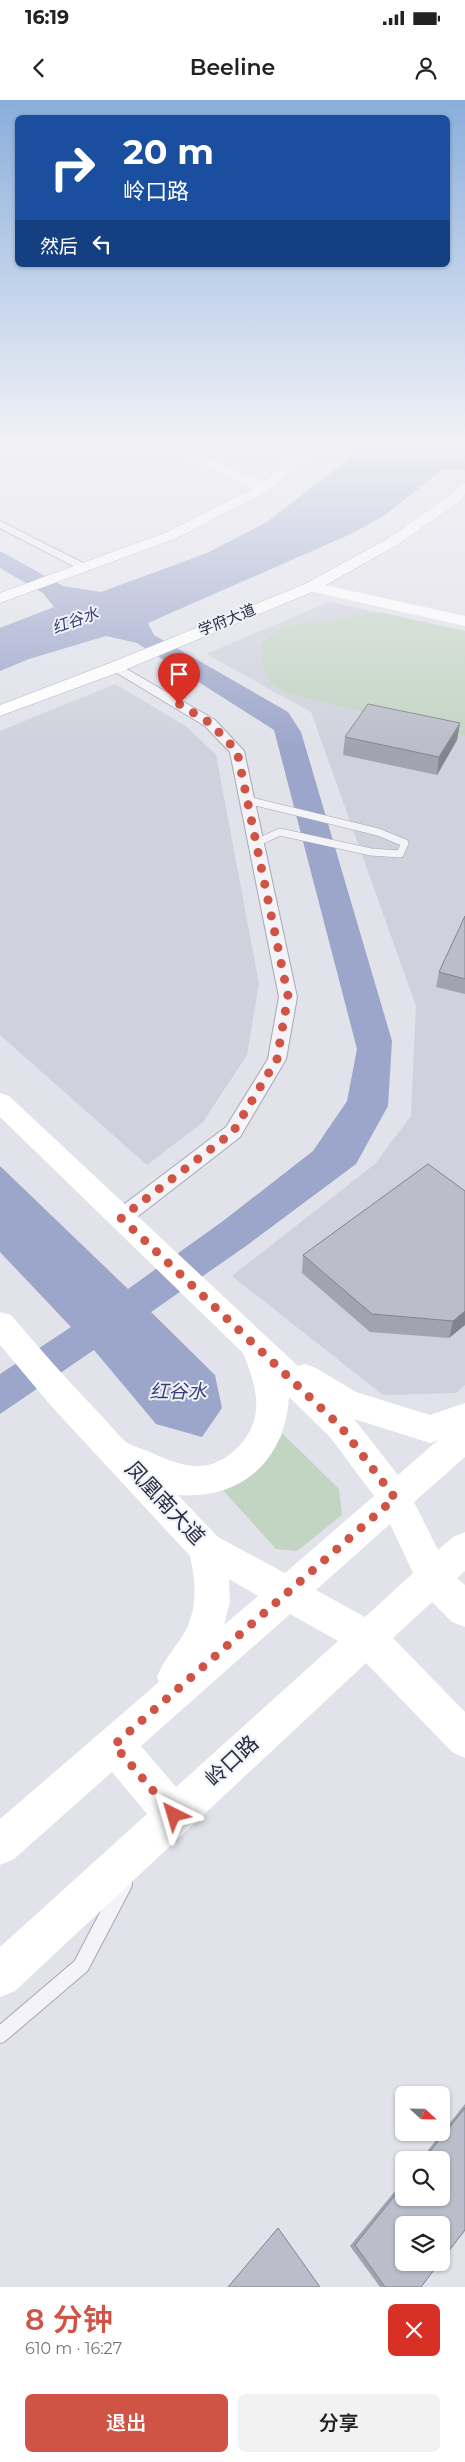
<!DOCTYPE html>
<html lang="zh">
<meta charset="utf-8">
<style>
:root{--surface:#fff;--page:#f2f2f2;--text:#222;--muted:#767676;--accent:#d05445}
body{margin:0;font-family:Montserrat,"Noto Sans SC",sans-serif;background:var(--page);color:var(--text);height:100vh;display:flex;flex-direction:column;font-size:19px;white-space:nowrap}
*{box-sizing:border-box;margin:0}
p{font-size:16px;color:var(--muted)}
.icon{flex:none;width:28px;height:28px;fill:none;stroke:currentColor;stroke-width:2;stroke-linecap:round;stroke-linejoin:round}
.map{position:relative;height:2187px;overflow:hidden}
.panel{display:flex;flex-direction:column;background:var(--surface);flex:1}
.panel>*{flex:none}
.guide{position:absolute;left:15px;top:15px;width:435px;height:152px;border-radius:8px;box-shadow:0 1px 4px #0004;background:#1a4fa0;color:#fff;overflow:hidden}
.needle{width:32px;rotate:112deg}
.buttons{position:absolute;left:395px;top:1986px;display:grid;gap:10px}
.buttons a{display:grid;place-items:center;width:55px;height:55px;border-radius:8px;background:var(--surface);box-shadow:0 1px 4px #0004;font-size:25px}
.pin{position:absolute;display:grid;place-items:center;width:42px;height:42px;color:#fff;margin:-51px -21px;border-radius:50% 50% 50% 0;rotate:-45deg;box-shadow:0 0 5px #0007}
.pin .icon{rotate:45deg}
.me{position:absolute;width:55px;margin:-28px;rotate:320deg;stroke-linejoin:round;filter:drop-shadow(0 0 4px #0008)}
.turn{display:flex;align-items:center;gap:18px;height:105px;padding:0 25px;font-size:22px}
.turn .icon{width:65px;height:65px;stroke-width:2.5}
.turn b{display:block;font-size:35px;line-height:42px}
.then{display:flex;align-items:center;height:48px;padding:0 25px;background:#0003;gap:10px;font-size:19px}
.round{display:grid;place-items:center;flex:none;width:52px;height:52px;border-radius:8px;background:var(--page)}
.headline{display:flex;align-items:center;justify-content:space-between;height:85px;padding:0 25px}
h1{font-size:30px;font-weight:600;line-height:38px;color:var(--accent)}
.button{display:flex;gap:10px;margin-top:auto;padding:10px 25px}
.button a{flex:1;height:58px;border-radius:8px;background:var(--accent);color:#fff;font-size:20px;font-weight:600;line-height:58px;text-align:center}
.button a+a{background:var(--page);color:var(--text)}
.status{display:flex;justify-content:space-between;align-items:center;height:35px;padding:0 25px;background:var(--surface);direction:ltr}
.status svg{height:14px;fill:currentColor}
header{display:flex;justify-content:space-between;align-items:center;height:65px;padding:0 25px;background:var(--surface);font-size:22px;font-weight:600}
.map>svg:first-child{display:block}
</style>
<div class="status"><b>16:19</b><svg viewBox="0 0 49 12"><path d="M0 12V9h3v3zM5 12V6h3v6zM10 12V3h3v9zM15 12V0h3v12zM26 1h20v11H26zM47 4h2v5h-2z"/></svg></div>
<header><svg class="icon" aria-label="back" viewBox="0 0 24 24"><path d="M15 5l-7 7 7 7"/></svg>Beeline<svg class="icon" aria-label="person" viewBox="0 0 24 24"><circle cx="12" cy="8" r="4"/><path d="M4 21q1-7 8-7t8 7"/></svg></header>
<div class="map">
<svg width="465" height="2187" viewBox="0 0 465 2187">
<rect width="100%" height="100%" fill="#e1e2ea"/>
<path fill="#cfd1dc" d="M 329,502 L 465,531 L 465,1285 L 456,1293 L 383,1295 L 232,1176 L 375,1064 L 411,1016 L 416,906 L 311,612 L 206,554 Z
M 115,584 L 187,627 L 216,655 L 259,884 L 247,955 L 203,1022 L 147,1065 L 0,935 L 0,631 Z"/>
<path fill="#c2d4c2" d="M 379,512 L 465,531 L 465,636 L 289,594 L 271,584 L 262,560 L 262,544 L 282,527 Z
M 283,1334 L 339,1389 L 342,1415 L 297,1451 L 276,1449 L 221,1388 L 263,1361 Z"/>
<path fill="#9ca6ca" d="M 364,343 L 465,343 L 465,370 L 442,370 L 385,415 L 353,433 L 148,523 L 154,535 L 288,612 L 301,632 L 392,941 L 388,1006 L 356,1064 L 246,1146 L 151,1212 L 215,1275 L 222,1308 L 202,1337 L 156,1324 L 94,1250 L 0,1314 L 0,1274 L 71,1227 L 0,1152 L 0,1066 L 128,1189 L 223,1121 L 313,1051 L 347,1001 L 357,949 L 274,630 L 137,543 L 106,536 L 29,559 L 0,571 L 0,528 L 54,507 L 43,493 L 0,468 L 0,451 L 63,486 L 101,492 L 207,453 L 267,422 L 358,352 Z"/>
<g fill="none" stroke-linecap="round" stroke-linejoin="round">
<defs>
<path id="lane-far1" d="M 247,700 L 378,732 L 405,743 L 400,754 L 371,752 L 280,732 L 256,743"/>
<path id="lane" d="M 0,1935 L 81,1866 L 124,1784"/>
<path id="street" d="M 30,343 L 46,343 L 0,358 L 0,352 Z
M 0,421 L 89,466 L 91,468 L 89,470 L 81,470 L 0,428 Z
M 116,563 L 215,620 L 244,651 L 297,897 L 286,959 L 240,1037 L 128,1124 L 121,1126 L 114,1124 L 111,1118 L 114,1112 L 226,1027 L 268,959 L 279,897 L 230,652 L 205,626 L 112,570 L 110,567 L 112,564 Z"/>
<path id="primary" d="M 311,343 L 326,343 L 269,391 L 177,438 L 0,503 L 0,493 L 167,432 L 259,385 Z
M 465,383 L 465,395 L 459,402 L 397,445 L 317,490 L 122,571 L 0,616 L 0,605 L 110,563 L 305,484 L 387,439 L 449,396 L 460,384 Z"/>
</defs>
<use href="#lane-far1" stroke="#a6a8b4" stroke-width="8"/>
<use href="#lane" stroke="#a6a8b4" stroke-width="18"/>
<use href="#street" stroke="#a6a8b4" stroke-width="2"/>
<use href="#primary" stroke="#a0a3b6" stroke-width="1"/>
<use href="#lane-far1" stroke="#f4f4f8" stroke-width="7"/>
<use href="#lane" stroke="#f4f4f8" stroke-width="16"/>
<use href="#street" fill="#f4f4f8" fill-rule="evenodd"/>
<path fill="#fff" fill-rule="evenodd" d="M 155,343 L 173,343 L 269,385 L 271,388 L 264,392 L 259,391 Z
M 311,482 L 465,516 L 465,526 L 305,490 L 303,487 L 305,484 Z
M 0,993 L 9,996 L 298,1266 L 305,1264 L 316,1268 L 356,1292 L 430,1315 L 465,1303 L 465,1357 L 414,1402 L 438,1450 L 453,1437 L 465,1432 L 465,1471 L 457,1478 L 465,1485 L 465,1527 L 452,1522 L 432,1502 L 393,1538 L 465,1612 L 465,1658 L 452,1652 L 366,1563 L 15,1891 L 0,1897 L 0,1847 L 147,1714 L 112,1672 L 14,1759 L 0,1765 L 0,1719 L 159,1582 L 157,1577 C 163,1561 174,1549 183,1535 C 198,1511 196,1482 190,1456 L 52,1307 L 0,1245 L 0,1212 L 11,1215 C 39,1248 67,1280 97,1311 C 107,1321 116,1333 126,1342 C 132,1346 143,1349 150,1352 C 184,1368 211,1376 240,1345 C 266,1316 256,1285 243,1253 L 0,1017 ZM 289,1297 L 330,1337 L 374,1396 L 285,1473 L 218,1437 L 178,1395 C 241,1400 285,1361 289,1297 ZM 354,1319 L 430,1343 L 438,1340 L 398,1375 ZM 390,1424 L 413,1473 L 365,1517 L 316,1490 ZM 229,1479 L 258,1496 L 224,1525 L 230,1502 ZM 290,1514 L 338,1541 L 176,1687 L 141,1646 Z"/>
<use href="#primary" fill="#fff" fill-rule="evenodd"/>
</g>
<path fill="#a1a3ae" d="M 460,623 L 457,640 L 437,675 L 343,655 L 345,637 Z
M 465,816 L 465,894 L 436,887 L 439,872 Z
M 303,1155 L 465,1225 L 449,1238 L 370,1232 L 302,1173 Z
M 465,2004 L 465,2130 L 421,2187 L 380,2187 L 350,2146 L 404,2080 L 404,2098 L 441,2060 L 420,2060 Z"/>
<path fill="#83848d" d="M 460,623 L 457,640 L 437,675 L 439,657 Z
M 465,1211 L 465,1225 L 449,1238 L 453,1221 Z"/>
<path fill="#bbbdca" stroke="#83848d" d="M 368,604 L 460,623 L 439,657 L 345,637 Z
M 465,816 L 465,879 L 439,872 Z
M 428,1064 L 465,1091 L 465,1211 L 453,1221 L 372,1214 L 303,1155 Z
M 465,2008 L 465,2130 L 441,2161 L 441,2125 L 404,2125 L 404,2162 L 440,2162 L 421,2187 L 385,2187 L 355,2145 L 404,2084 L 404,2098 L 441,2098 L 441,2060 L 423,2060 Z
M 278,2128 L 320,2187 L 228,2187 Z"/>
<linearGradient id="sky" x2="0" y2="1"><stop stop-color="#89aedc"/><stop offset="0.53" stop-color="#f2f2f6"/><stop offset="1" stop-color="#f2f2f6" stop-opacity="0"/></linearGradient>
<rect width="465" height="650" fill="url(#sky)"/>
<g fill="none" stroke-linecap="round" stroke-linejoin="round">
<path stroke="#d05445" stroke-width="9" stroke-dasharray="0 16.2" d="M 174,1715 L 114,1645 L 395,1398 L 341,1327 L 121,1118 L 233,1032 L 277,959 L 288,896 L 237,651 L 210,623 L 179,604"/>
</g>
<g text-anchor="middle" stroke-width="4" stroke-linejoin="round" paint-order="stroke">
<g font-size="15" fill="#292c42" stroke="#f1f2f7">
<text transform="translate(227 520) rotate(-22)" y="5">学府大道</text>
</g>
<g font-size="16" font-style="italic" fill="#333f77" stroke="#f1f2f7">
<text transform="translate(75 520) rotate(-20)" y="6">红谷水</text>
</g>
<g font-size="19" font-style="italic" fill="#333f77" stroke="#f1f2f7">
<text x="178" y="1298">红谷水</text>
</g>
<g font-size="21" fill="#292c42" stroke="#f1f2f7">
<text transform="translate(165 1403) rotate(47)" y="7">凤凰南大道</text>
<text transform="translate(232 1661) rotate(-43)" y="7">岭口路</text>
</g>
</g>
</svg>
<div class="buttons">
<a><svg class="needle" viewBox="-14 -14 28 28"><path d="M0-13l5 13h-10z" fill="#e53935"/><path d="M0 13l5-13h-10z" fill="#767676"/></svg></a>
<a><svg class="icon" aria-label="search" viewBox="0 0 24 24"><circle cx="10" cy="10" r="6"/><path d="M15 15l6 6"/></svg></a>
<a><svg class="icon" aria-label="layers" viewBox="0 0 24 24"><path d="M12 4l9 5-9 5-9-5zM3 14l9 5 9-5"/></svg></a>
</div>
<div class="pin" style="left:179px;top:604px;background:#d93025"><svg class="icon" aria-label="arrive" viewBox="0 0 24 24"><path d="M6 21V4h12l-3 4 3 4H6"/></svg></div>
<svg class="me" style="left:174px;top:1715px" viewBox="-20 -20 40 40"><path d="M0-17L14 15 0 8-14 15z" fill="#d05445" stroke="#fff" stroke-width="4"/></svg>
<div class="guide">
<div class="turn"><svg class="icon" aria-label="right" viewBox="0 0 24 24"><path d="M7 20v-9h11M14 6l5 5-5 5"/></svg><div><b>20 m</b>岭口路</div></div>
<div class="then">然后<svg class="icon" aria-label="left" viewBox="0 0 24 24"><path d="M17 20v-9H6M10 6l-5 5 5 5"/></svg></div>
</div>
</div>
<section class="panel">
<div class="headline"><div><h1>8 分钟</h1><p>610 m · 16:27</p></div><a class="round" style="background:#d93025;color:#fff"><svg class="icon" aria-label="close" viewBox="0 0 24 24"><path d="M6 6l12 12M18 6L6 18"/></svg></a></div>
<div class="button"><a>退出</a><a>分享</a></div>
</section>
